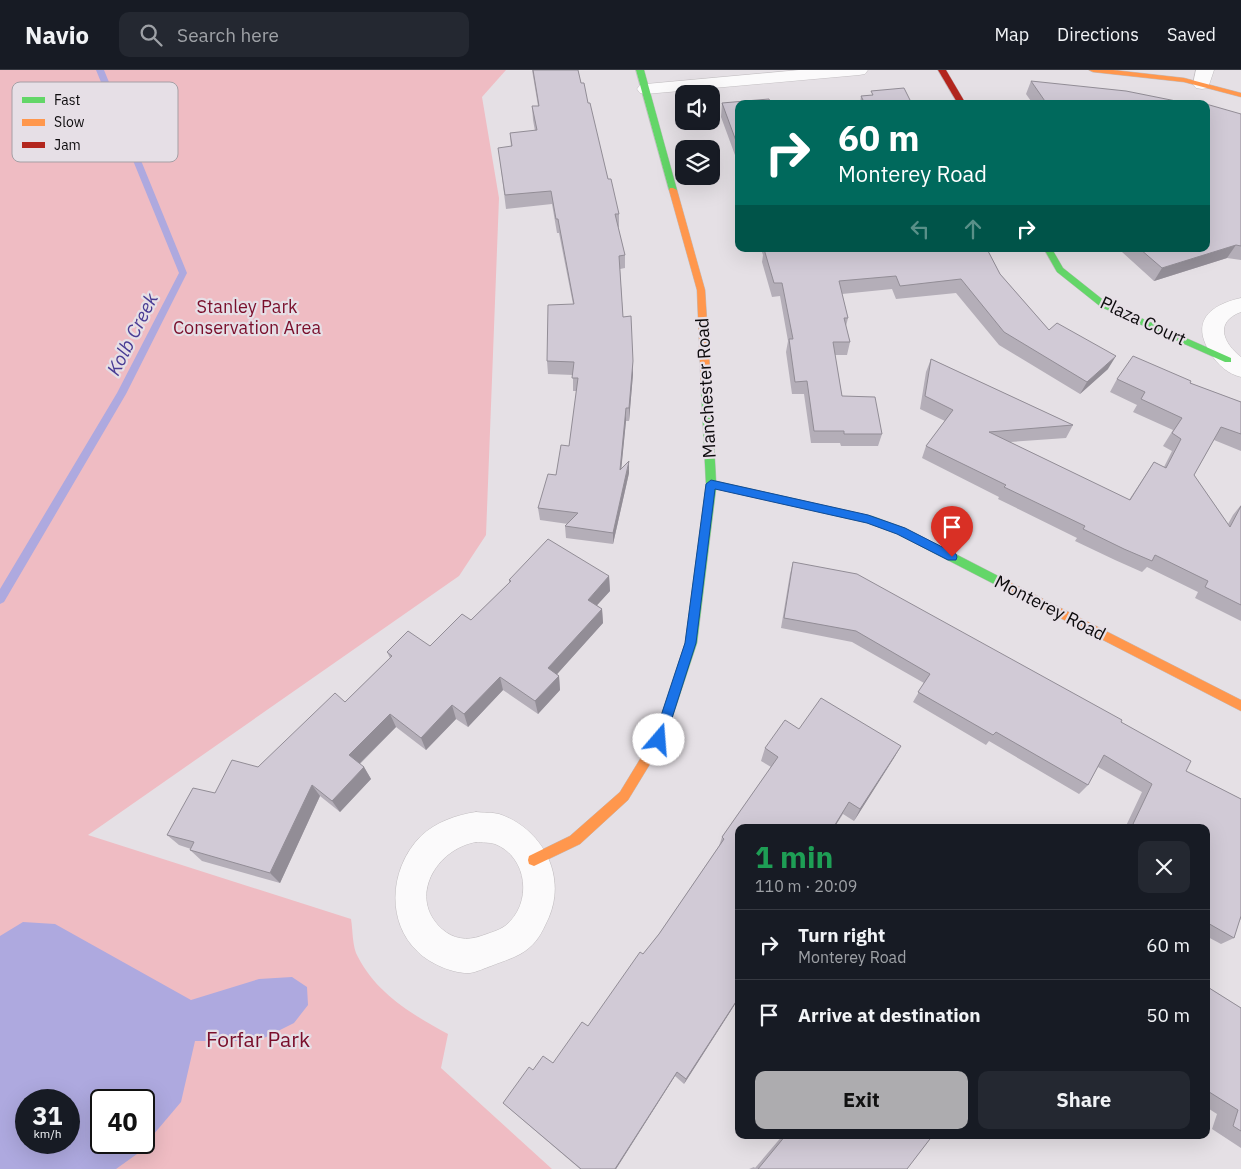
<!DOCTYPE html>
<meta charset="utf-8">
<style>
:root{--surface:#171b24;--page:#242831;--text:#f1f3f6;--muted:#9ea1a6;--line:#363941;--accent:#adacaf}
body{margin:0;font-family:"IBM Plex Sans",sans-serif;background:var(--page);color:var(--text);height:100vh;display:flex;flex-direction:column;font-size:19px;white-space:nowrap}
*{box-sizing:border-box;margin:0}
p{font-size:16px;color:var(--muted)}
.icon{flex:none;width:28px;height:28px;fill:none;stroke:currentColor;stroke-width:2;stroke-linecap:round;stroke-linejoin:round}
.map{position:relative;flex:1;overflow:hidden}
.drawer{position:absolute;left:735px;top:754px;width:475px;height:315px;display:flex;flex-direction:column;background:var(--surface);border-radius:10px;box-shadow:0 5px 20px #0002}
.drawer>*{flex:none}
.guide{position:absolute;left:735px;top:30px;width:475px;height:152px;border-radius:10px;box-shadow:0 5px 20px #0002;background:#00695c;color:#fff;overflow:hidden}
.fabs{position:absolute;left:675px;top:15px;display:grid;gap:10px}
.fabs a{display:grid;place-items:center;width:45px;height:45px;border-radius:10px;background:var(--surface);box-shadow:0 5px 20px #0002;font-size:25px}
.speed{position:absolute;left:15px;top:1019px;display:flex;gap:10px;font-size:25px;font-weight:700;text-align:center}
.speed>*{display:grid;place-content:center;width:65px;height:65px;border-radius:50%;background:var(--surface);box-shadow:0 5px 20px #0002;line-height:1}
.speed small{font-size:12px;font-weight:400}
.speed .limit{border:2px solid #111;border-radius:8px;background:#fff;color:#111}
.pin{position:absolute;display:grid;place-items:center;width:42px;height:42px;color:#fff;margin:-51px -21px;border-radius:50% 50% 50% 0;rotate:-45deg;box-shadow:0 0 5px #0007}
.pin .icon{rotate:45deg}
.me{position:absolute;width:55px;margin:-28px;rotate:18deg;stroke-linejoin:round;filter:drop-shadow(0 0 4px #0008)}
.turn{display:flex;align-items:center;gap:18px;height:105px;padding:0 20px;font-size:22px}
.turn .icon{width:65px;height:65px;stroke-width:2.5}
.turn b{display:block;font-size:35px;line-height:42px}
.lanes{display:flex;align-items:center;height:48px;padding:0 20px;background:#0003;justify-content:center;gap:25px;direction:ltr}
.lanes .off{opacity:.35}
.round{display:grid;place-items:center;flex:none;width:52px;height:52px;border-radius:10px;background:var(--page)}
.head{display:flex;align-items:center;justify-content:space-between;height:85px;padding:0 20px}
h1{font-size:30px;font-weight:800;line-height:38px;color:#1e9e55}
.primary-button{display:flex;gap:10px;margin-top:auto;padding:10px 20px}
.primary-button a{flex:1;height:58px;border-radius:10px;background:var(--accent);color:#111;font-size:20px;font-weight:800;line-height:58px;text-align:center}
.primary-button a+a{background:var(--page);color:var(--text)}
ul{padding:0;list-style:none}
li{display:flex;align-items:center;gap:15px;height:70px;padding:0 20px;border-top:1px solid var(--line)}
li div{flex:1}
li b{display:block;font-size:19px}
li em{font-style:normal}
header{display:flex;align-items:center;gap:30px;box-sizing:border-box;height:70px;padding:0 25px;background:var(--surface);border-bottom:1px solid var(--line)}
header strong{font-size:24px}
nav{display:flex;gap:28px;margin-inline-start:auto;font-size:18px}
.search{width:350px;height:45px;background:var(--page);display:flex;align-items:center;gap:12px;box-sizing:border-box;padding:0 18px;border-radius:10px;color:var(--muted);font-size:19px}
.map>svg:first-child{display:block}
</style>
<header>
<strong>Navio</strong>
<div class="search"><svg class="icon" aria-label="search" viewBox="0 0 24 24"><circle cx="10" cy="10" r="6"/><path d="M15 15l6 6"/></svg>Search here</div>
<nav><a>Map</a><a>Directions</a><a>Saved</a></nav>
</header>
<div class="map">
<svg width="1241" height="1099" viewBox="0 0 1241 1099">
<rect width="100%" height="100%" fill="#e5e0e5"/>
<path fill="#efbcc3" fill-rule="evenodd" d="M 0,0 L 506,0 L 482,27 L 499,128 L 486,465 L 459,506 L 88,765 L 351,849 C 353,860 352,877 358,887 C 377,924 413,945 448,964 L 441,998 L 552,1099 L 0,1099 ZM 26,1030 L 69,1030 L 69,1072 L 26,1072 ZM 101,1030 L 144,1030 L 144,1072 L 101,1072 Z"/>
<path fill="#aea9df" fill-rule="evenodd" d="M 23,852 L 55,854 L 191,930 L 259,909 L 292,907 L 307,917 L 308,935 L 294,953 L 258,971 L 195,971 L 181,1032 L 137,1084 L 116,1099 L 0,1099 L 0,866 ZM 26,1030 L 69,1030 L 69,1072 L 26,1072 ZM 101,1030 L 144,1030 L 144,1072 L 101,1072 Z"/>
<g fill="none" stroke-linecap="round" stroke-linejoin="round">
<path fill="#aea9df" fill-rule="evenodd" d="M 96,0 L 104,0 L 187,203 L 126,324 L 4,532 L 0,534 L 0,519 L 117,323 L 179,203 Z"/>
<defs>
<path id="street" d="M 799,0 L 868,0 L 865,4 L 859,5 L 646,24 L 640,23 L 637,19 L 640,15 L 646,14 Z
M 1196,0 L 1214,0 L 1208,18 L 1202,19 L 1196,18 L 1193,14 Z
M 1241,228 L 1241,242 C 1214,252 1223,273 1241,287 L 1241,307 C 1228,304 1218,295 1211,284 C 1190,252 1209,235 1241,228 Z
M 476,742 C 483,743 491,742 499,744 C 541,758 567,804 549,847 C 544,858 539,870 529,878 C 519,887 503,891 491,896 C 485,898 477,902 470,903 C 453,904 429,893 418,882 C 385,851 390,797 421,766 C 436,752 456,745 476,742 ZM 476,772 C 482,773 489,772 495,774 C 528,787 533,834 505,856 C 498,861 489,863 481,866 C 467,871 453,869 442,859 C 407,828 436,779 476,772 Z"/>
<path id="fast" d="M 636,0 L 644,0 L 677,120 L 676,122 L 673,122 L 669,120 Z
M 1044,179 L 1052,179 L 1063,198 L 1107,233 L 1231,288 L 1231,292 L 1225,292 L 1101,237 L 1057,202 Z
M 706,315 L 711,318 L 716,411 L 872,446 L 905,458 L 1004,509 L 1005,512 L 1004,515 L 996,515 L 897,464 L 867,453 L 716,419 L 697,573 L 666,667 L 664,671 L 660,673 L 656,671 L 654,667 L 685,573 L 706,414 L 701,318 Z"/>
<path id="slow" d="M 1089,0 L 1113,0 L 1184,8 L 1241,23 L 1241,27 L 1184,12 L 1093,2 Z
M 670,118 L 673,118 L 677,120 L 705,220 L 711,318 L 706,321 L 701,318 L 697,220 L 669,120 Z
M 1000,507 L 1241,630 L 1241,641 L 996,515 L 995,512 L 996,509 Z
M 660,661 L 664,663 L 666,667 L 664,671 L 628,730 L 580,774 L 534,796 L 529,794 L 528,790 L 529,786 L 570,766 L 620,722 L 656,663 Z"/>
<path id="jam" d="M 938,0 L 946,0 L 966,34 L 958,34 Z"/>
</defs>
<use href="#street" stroke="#c1bdc0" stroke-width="1"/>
<use href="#fast" stroke="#c1bdc0" stroke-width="1"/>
<use href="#slow" stroke="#c1bdc0" stroke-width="1"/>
<use href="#jam" stroke="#c1bdc0" stroke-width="1"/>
<use href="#street" fill="#fbfafb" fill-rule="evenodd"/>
<use href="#fast" fill="#63d668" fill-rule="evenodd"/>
<use href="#slow" fill="#ff974d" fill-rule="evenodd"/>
<use href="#jam" fill="#b3261e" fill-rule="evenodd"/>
</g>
<path fill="#b4aeb8" d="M 532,0 L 578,0 L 581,13 L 588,33 L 608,109 L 619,144 L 619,157 L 618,157 L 625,185 L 625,198 L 620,199 L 623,247 L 633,304 L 629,351 L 626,351 L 621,399 L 629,403 L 613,474 L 566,468 L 565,456 L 568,454 L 540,450 L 538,438 L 556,405 L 569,376 L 577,321 L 573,321 L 573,305 L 548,304 L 547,291 L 573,234 L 559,163 L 557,163 L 552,134 L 506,139 L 500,91 L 511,77 L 510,63 L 535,61 L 533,50 L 532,36 L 538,36 Z
M 1031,11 L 1191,34 L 1033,34 L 1026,24 Z
M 861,26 L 865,34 L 860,34 Z
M 722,33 L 771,34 L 739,34 L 739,96 L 721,47 Z
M 1241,44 L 1241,190 L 1227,188 L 1154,211 L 1122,182 L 1120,179 L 1206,179 Z
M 739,96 L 739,114 L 737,110 Z
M 761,179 L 987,179 L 1000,204 L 1049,260 L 1108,299 L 1080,324 L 999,275 L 956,223 L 896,229 L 892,219 L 842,224 L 848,248 L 846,256 L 850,272 L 847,285 L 835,285 L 842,326 L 882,364 L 878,376 L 841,376 L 840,373 L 811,373 L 804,324 L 792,324 L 786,282 L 788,271 L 780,226 L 772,227 L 762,192 L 763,185 Z
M 931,289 L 1073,355 L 1066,368 L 1010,372 L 1129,430 L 1154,392 L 1164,397 L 1172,381 L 1163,376 L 1173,360 L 1133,342 L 1137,335 L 1110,322 L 1117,309 L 1190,313 L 1241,332 L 1241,381 L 1214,370 L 1194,405 L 1228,454 L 1233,445 L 1241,435 L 1241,551 L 1195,528 L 1198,522 L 1147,497 L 1142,502 L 1115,490 L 1075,471 L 1077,468 L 998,429 L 999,427 L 922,388 L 926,376 L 945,351 L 920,339 L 926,302 Z
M 793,492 L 1121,652 L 1186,701 L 1241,729 L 1241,850 L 1240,849 L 1234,868 L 1221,874 L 1206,866 L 1206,758 L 1125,758 L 1142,722 L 1098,697 L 1088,715 L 1079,724 L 989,671 L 986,675 L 913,632 L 924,613 L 852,572 L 781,558 L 790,504 Z
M 609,506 L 610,521 L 597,535 L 602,539 L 603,553 L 557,604 L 559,606 L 560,620 L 538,644 L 503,620 L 468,657 L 456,649 L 426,680 L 396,657 L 360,694 L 364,697 L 371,709 L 340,742 L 320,726 L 280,813 L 202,791 L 190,780 L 191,779 L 179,775 L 167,765 L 215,723 L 258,697 L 345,632 L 390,588 L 387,582 L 430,576 L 471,550 L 509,513 L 509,510 Z
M 799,659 L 901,676 L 854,751 L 843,744 L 834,758 L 739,758 L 739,928 L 684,1014 L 675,1006 L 616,1099 L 580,1099 L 503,1033 L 533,1000 L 553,993 L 588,956 L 659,864 L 719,776 L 722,767 L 771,697 L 761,691 L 765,678 Z
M 1206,916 L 1241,938 L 1241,1078 L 1212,1059 L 1217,1044 L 1206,1037 Z
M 783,1065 L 933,1065 L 907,1099 L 749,1099 L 754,1097 L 755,1098 Z"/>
<path fill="#928d96" d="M 1236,175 L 1227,188 L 1154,211 L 1162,198 Z
M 1116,286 L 1108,299 L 1080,324 L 1087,312 Z
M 633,291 L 633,304 L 629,351 L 629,338 Z
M 626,338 L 626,351 L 620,412 L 620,400 Z
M 629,391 L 629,403 L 613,474 L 613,463 Z
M 609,506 L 610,521 L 589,544 L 588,530 Z
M 602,539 L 603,553 L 550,612 L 548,598 Z
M 559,606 L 560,620 L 538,644 L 535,631 Z
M 500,607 L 503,620 L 468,657 L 464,644 Z
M 452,635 L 456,649 L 426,680 L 421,668 Z
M 390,644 L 396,657 L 356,697 L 349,685 Z
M 901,676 L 894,688 L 854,751 L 860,739 Z
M 364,697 L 371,709 L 340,742 L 332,731 Z
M 312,715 L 320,726 L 280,813 L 270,803 Z
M 849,732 L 834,758 L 833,758 Z
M 739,927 L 739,928 L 684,1014 L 686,1009 Z
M 677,1002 L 675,1006 L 616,1099 L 615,1099 Z"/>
<path fill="#d1cad6" stroke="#928d96" d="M 533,0 L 578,0 L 581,13 L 584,13 L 588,33 L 590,33 L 608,109 L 611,109 L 619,144 L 615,144 L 625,185 L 619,186 L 623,247 L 631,246 L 633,291 L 629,338 L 626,338 L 620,400 L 629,391 L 613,463 L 565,456 L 578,443 L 538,438 L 548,404 L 556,405 L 561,375 L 569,376 L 578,308 L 572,308 L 574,292 L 547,291 L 548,235 L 574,234 L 558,149 L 556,149 L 551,121 L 505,125 L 498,78 L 512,76 L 510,63 L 537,60 L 532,36 L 539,36 Z
M 1031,11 L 1126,21 L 1191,34 L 1047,34 Z
M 904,18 L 912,34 L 865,34 L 861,26 L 873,25 L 871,21 Z
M 769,29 L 771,34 L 788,32 L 788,34 L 739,34 L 739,79 L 722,33 Z
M 1206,34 L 1241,44 L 1241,176 L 1236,175 L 1162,198 L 1140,179 L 1206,179 Z
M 764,179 L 987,179 L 1000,204 L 1049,260 L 1057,253 L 1116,286 L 1087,312 L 1004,262 L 961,209 L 900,216 L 896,206 L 839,211 L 848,248 L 844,248 L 850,272 L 833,272 L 842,326 L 875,327 L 882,364 L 844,364 L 844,361 L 814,361 L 807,311 L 795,312 L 789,269 L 793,269 L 782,213 L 774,213 Z
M 1133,286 L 1191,311 L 1190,313 L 1241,332 L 1241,364 L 1221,357 L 1194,405 L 1230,457 L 1241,436 L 1241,535 L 1205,517 L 1208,511 L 1155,485 L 1152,491 L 1124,479 L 1083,459 L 1085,456 L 1004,417 L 1006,415 L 926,376 L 953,340 L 925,326 L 931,289 L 1073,355 L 989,362 L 1130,430 L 1154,392 L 1166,398 L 1181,369 L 1172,363 L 1182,348 L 1141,329 L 1145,322 L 1117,309 Z
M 548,469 L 609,506 L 588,530 L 602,539 L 548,598 L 559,606 L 535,631 L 500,607 L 464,644 L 452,635 L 421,668 L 390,644 L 349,685 L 364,697 L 332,731 L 312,715 L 270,803 L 190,780 L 194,772 L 167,765 L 193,718 L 215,723 L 232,690 L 258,697 L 335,623 L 345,632 L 392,586 L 387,582 L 408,561 L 430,576 L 462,544 L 471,550 L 511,511 L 509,510 Z
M 793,492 L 857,504 L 1122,650 L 1121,652 L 1191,691 L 1186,701 L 1241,729 L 1241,846 L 1234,868 L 1206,852 L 1206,758 L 1139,758 L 1133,754 L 1152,714 L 1104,685 L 1088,715 L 996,662 L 993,665 L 918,622 L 930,604 L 856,561 L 784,548 Z
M 821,628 L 901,676 L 860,739 L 849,732 L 833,758 L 739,758 L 739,927 L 686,1009 L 677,1002 L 615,1099 L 581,1099 L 503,1033 L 529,997 L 533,1000 L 543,986 L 553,993 L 582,952 L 588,956 L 640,882 L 643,884 L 659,864 L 724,769 L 722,767 L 778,687 L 765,678 L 785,650 L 799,659 Z
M 1206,916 L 1241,938 L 1241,1061 L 1233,1056 L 1238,1040 L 1206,1020 Z
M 786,1065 L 933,1065 L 907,1099 L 758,1099 Z"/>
<path fill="#1a73e8" stroke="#114b97" d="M 711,410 L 868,445 L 905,458 L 956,484 L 957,487 L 956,490 L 948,490 L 897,464 L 867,453 L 715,419 L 696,573 L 665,670 L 664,674 L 659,675 L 655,674 L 653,670 L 685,573 L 706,414 Z"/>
<g text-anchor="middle" stroke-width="4.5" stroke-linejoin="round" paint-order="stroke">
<g font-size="18" fill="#790e2b" stroke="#e6dfe6">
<text x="247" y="243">Stanley Park<tspan x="247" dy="21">Conservation Area</tspan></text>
</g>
<g font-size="18" fill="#0d0b0d" stroke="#e6dfe6">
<text transform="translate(1143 251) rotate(25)" y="6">Plaza Court</text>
<text transform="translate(706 318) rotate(-93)" y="6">Manchester Road</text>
<text transform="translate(1050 538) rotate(27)" y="6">Monterey Road</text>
</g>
<g font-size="19" font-style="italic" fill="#493c94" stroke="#e6dfe6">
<text transform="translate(132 264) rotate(-63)" y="7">Kolb Creek</text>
</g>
<g font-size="21" fill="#790e2b" stroke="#e6dfe6">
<text x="258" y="977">Forfar Park</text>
</g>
</g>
<rect x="12" y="12" width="166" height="80" rx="8" fill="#e6dfe6" stroke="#a59fa5" stroke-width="1"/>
<rect x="22" y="27" width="23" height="6" fill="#63d668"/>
<rect x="22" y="49" width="23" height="7" fill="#ff974d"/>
<rect x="22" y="72" width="23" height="6" fill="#b3261e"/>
<g font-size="14" fill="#0d0b0d">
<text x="54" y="35">Fast</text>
<text x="54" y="57">Slow</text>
<text x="54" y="80">Jam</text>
</g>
</svg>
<div class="fabs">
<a><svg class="icon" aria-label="sound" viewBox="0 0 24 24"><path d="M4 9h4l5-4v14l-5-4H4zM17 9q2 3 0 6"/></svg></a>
<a><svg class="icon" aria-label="layers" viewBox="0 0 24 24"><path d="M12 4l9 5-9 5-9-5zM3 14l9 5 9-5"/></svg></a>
</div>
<div class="speed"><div>31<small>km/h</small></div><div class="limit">40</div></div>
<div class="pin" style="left:952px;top:487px;background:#d93025"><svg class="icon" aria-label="arrive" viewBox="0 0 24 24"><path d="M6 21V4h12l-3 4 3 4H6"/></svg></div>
<svg class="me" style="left:659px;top:670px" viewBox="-20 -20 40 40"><circle r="19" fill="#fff"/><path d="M0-13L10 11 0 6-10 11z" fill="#1a73e8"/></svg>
<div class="guide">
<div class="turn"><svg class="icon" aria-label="right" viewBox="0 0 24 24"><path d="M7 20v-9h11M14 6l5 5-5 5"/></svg><div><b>60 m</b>Monterey Road</div></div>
<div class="lanes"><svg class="icon off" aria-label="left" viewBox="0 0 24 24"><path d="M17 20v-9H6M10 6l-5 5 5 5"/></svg><svg class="icon off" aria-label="ahead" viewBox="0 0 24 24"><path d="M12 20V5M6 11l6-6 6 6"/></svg><svg class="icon" aria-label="right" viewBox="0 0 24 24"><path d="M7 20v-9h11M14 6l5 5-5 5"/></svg></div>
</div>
<section class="drawer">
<div class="head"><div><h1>1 min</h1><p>110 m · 20:09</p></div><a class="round"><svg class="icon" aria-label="close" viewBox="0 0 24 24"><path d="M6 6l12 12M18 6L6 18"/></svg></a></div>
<ul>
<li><svg class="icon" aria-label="right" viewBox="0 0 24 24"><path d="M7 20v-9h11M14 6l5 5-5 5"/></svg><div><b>Turn right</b><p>Monterey Road</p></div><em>60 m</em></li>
<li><svg class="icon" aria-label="arrive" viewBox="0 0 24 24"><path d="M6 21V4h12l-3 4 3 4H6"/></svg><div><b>Arrive at destination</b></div><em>50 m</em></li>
</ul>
<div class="primary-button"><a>Exit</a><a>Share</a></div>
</section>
</div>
